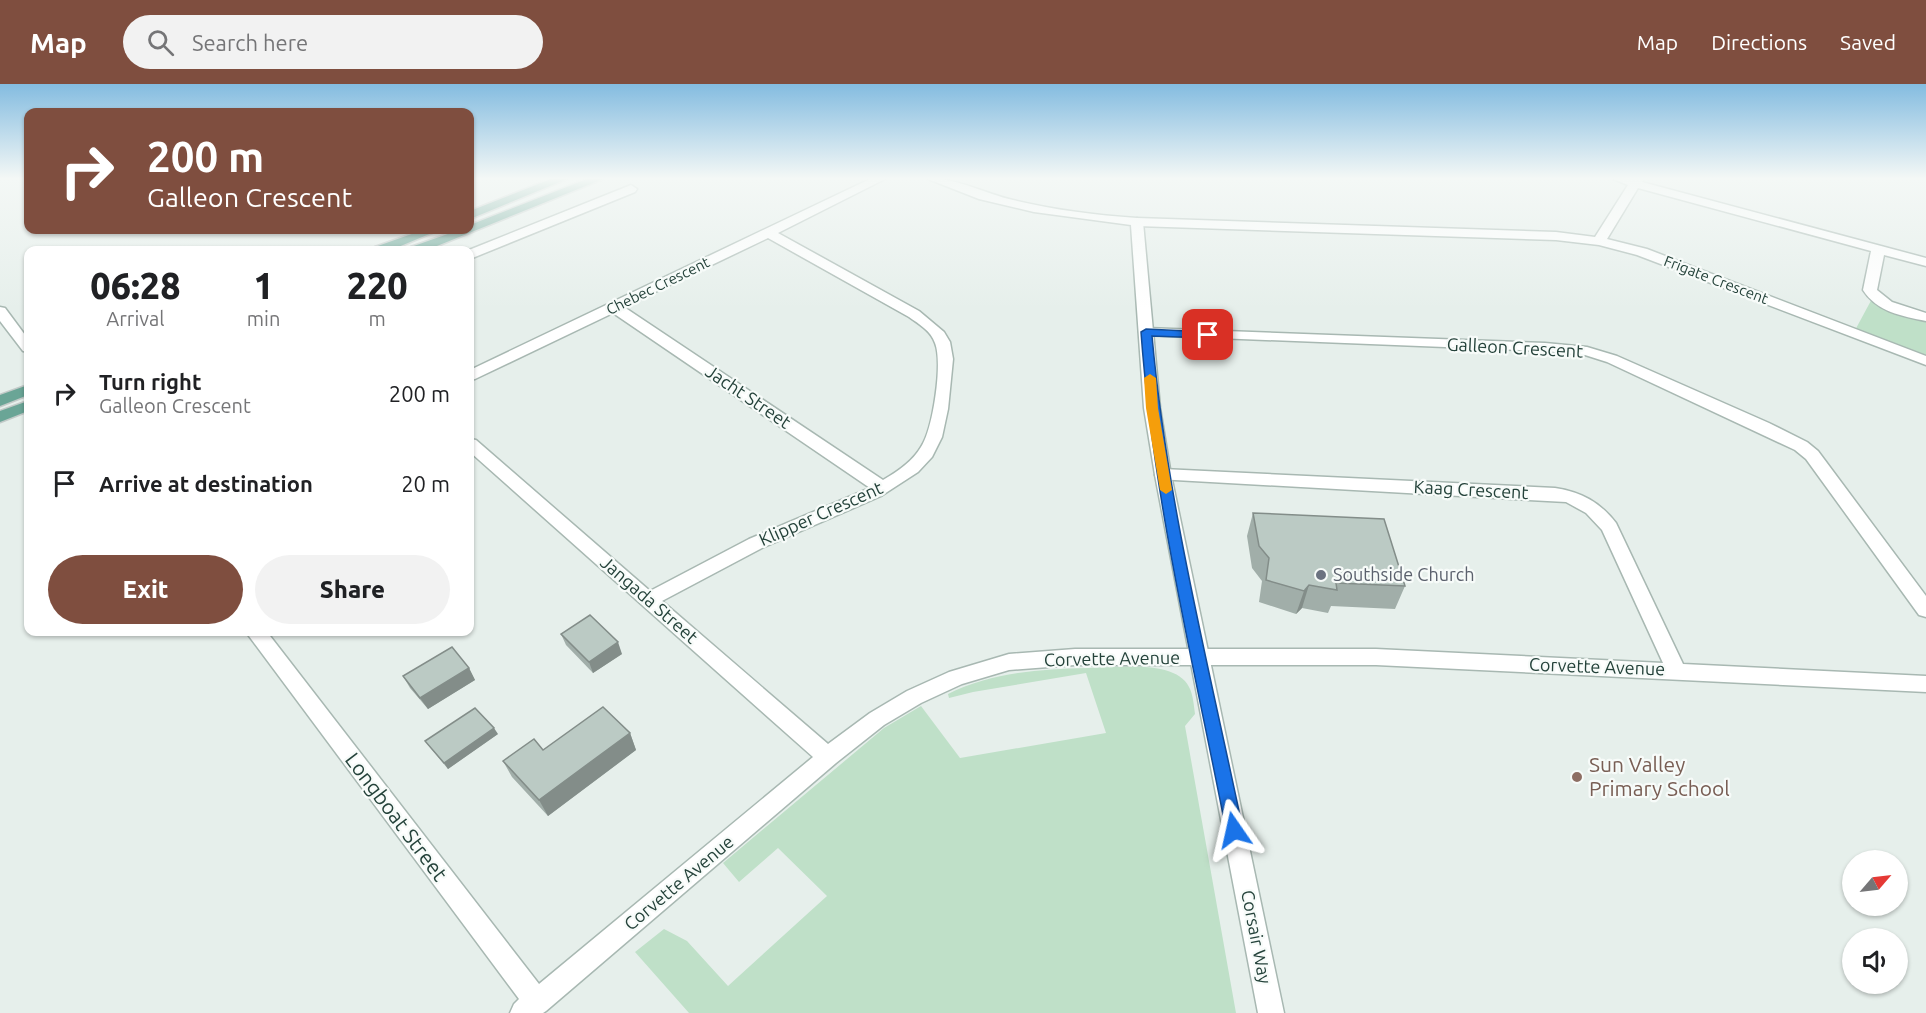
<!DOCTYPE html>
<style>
:root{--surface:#fff;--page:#f2f2f2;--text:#202124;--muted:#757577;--accent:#7f4e3f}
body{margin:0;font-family:Ubuntu,sans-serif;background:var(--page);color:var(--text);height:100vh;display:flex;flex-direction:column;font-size:22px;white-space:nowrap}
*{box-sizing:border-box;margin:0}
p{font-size:20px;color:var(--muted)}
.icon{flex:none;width:33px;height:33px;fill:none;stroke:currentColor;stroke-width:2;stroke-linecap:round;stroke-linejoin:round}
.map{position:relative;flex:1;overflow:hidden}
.panel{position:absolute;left:24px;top:162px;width:450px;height:390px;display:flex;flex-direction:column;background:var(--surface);border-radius:12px;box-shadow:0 2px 4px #0004}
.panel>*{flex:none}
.top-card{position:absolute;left:24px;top:24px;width:450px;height:126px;border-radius:12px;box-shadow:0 2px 4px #0004;background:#7f4e3f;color:#fff;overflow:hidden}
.needle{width:39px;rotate:62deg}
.tools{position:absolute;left:1842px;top:766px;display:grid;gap:12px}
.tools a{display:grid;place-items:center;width:66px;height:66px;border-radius:50%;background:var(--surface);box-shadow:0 2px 4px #0004;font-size:30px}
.pin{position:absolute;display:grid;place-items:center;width:51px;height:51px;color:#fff;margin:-26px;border-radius:12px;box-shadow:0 3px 9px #0006}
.me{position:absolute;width:66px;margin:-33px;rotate:349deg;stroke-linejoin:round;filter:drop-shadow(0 0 4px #0008)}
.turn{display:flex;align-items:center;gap:21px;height:126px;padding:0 24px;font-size:27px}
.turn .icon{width:78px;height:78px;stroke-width:2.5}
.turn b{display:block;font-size:42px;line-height:51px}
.eta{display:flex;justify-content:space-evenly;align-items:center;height:102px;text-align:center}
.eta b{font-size:36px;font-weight:800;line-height:42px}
.action{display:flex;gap:12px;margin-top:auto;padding:12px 24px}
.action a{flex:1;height:69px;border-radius:36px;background:var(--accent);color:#fff;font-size:24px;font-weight:800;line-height:69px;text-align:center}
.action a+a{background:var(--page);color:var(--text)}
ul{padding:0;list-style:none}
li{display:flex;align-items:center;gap:18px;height:90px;padding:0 24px}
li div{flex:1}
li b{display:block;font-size:22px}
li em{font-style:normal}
header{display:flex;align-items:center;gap:36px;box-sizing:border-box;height:84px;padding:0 30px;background:var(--accent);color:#fff}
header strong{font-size:28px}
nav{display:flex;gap:33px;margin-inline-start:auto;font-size:21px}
.search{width:420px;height:54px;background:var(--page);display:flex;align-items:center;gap:15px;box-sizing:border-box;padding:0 21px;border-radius:33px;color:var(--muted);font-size:22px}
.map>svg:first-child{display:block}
</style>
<header>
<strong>Map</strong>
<div class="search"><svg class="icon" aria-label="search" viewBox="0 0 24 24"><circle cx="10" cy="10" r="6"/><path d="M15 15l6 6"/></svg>Search here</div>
<nav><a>Map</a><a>Directions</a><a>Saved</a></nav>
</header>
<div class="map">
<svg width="1926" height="929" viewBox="0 0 1926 929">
<rect width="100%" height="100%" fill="#e6efeb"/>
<path fill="#bfe0c8" d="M 1874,211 L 1926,233 L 1926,281 L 1853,250 Z
M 1088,584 C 1115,584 1175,575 1189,603 C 1193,610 1194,622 1195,630 L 1185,642 L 1236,929 L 689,929 L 635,868 L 664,845 L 687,857 L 728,902 L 827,812 L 778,764 L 739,798 L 723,779 L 884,644 L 921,622 L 960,674 L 1106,649 L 1086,589 L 973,608 L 949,614 L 948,610 C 991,588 1041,585 1088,584 Z"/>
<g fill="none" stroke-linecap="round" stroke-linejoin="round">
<defs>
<path id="minor" d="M 870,95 L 885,95 L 778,149 L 919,227 L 944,248 L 950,258 L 953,275 L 948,325 L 942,353 L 932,373 L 918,388 L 881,412 L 762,464 L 662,517 L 828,660 L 870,629 L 907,607 L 949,588 L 1009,570 L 1075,565 L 1376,565 L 1663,579 L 1602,446 L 1586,429 L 1566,418 L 1157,395 L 1155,391 L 1157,387 L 1163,385 L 1555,404 C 1581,408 1600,418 1616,439 L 1683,580 L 1926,592 L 1926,608 L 1376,581 L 1075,581 L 1009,586 L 962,600 L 921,619 L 884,641 L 836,679 L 546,927 L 543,929 L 510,929 L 514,920 L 519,915 L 246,548 L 267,548 L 539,900 L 813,673 L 470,368 L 470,355 L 476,356 L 650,507 L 749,455 L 870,404 L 613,229 L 475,295 L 470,296 L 470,286 ZM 768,154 L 909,233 C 919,240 931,247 935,259 C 943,279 933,345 921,363 C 913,377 897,388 883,396 L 624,223 Z
M 1613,95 L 1644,95 L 1642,98 L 1926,174 L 1926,182 L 1884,171 L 1877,206 L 1892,218 L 1926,229 L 1926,237 C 1902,232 1877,228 1863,206 L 1871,167 L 1638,104 L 1607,155 L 1647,165 L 1926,272 L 1926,281 L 1637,171 L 1599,161 L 1556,156 L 1137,142 L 1131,138 L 1137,134 L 1556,148 L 1595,153 L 1628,101 Z
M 631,101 L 637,105 L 635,108 L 470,175 L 469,166 Z
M 0,223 L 5,224 L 28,255 L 28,268 L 23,267 L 0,237 Z
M 1146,244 L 1545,259 L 1587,263 L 1617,272 L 1769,339 L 1807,358 L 1818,367 L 1926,512 L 1926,533 L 1919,531 L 1806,375 L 1795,366 L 1607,278 L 1585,271 L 1545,267 L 1141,251 L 1139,248 L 1141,245 Z"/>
<path id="tertiary" d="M 928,95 C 956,93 985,110 1013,116 C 1054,126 1095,131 1137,134 L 1143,138 L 1160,324 L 1171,391 L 1284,929 L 1258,929 L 1155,391 L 1144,324 L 1131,141 L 1034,128 L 979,115 Z"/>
<path id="primary" d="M 551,95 L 567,95 L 470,135 L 470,127 Z
M 587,95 L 603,95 L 427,166 L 409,166 L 411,163 L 459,146 L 470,146 L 470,141 Z
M 423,146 L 439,146 L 391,166 L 373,166 L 375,163 Z
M 28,301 L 28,311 L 0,322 L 0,311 Z
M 28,317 L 28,327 L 0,338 L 0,327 Z"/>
</defs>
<use href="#minor" stroke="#a8b8b2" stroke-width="3"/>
<use href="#tertiary" stroke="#a8b8b2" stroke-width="3"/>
<use href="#primary" stroke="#c2cac8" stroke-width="3"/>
<use href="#minor" fill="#fff" fill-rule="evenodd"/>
<use href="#tertiary" fill="#fff" fill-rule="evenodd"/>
<use href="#primary" fill="#6aa596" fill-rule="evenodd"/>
</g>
<path fill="#a1aea9" d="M 1253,429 L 1405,502 L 1395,525 L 1331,522 L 1328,529 L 1302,524 L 1296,530 L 1259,518 L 1262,497 L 1252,484 L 1247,452 Z
M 561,550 L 622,570 L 593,589 L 566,561 Z
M 469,584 L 475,596 L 428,625 L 410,604 L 403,592 Z
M 630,649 L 636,666 L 548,732 L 512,693 L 503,677 L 543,666 Z
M 498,650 L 448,685 L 429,662 L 425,657 Z"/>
<path fill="#838d89" d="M 1309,501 L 1302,524 L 1296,530 L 1304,507 Z
M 618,558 L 622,570 L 593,589 L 589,578 Z
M 469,584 L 475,596 L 428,625 L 420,614 Z
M 494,644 L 498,650 L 448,685 L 444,679 Z
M 630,649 L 636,666 L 548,732 L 539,716 Z"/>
<path fill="#bbcac4" stroke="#838d89" stroke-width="1.5" d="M 1253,429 L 1384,435 L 1405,502 L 1336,499 L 1337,506 L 1309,501 L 1304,507 L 1266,496 L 1269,474 L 1259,462 Z
M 590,531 L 618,558 L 589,578 L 561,550 Z
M 452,563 L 469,584 L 420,614 L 403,592 Z
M 603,623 L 630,649 L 539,716 L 503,677 L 534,655 L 543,666 Z
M 475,624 L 494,644 L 444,679 L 425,657 Z"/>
<linearGradient id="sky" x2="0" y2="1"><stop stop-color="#84bce0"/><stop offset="0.42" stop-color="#f4f8f6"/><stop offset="1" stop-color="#f4f8f6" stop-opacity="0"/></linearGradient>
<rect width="1926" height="225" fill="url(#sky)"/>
<path fill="#1a73e8" stroke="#114b97" stroke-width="1.5" d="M 1146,245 L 1208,248 L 1214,251 L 1208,254 L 1152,252 C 1167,419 1209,583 1243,746 L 1240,752 L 1234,754 L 1228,752 L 1226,746 C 1194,581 1153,416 1141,248 Z"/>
<path fill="#f59e0b" d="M 1150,290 L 1156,294 L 1158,324 L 1172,406 L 1166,410 L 1160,406 L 1146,324 L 1144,294 Z"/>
<circle fill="#6b7280" stroke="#f7fbf9" stroke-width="2" cx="1321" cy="491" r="6"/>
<circle fill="#8d6e63" stroke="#f7fbf9" stroke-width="2" cx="1577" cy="693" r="6"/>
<g text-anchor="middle" stroke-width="4.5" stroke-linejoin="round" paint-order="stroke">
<g font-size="15" fill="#24423a" stroke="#f7fbf9">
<text transform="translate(1716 196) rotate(21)" y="5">Frigate Crescent</text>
<text transform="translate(658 202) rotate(-26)" y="5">Chebec Crescent</text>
</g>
<g font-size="18" fill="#24423a" stroke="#f7fbf9">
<text transform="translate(1515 264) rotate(3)" y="6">Galleon Crescent</text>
<text transform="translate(748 313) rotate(34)" y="6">Jacht Street</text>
<text transform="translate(1471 406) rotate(3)" y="6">Kaag Crescent</text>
<text transform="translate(821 430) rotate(-24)" y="6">Klipper Crescent</text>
<text transform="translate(649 516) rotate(41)" y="6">Jangada Street</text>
<text transform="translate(1112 575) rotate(-1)" y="6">Corvette Avenue</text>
<text transform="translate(1597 583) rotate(2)" y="6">Corvette Avenue</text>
<text transform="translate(679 799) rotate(-40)" y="6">Corvette Avenue</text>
<text transform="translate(1256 853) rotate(79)" y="6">Corsair Way</text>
</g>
<g font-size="18" fill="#5b616d" stroke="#f7fbf9" text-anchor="start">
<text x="1333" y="497">Southside Church</text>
</g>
<g font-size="21" fill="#785e54" stroke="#f7fbf9" text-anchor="start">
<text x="1589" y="688">Sun Valley<tspan x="1589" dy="24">Primary School</tspan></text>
</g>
<g font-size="21" fill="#24423a" stroke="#f7fbf9">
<text transform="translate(396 733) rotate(53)" y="7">Longboat Street</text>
</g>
</g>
</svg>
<div class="tools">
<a><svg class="needle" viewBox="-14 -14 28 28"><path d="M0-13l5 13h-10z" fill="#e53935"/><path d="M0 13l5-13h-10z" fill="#757577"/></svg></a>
<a><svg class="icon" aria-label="sound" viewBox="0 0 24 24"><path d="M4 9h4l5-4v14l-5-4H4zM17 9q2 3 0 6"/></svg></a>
</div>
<div class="pin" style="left:1208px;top:251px;background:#d93025"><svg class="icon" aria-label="arrive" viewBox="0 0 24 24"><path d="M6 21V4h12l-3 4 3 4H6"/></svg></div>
<svg class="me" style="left:1234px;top:746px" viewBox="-20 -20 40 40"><path d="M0-17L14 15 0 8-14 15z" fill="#1a73e8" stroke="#fff" stroke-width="4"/></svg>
<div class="top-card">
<div class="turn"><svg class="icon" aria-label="right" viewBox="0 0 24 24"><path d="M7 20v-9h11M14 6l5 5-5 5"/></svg><div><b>200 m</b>Galleon Crescent</div></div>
</div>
<section class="panel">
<div class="eta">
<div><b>06:28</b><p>Arrival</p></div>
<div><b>1</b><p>min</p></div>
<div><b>220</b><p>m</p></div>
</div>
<ul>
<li><svg class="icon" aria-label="right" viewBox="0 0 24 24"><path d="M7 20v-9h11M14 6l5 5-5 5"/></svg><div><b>Turn right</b><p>Galleon Crescent</p></div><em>200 m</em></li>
<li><svg class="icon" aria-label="arrive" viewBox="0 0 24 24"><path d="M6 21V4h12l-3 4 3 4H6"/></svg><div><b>Arrive at destination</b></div><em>20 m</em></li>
</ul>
<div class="action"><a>Exit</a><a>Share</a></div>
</section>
</div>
